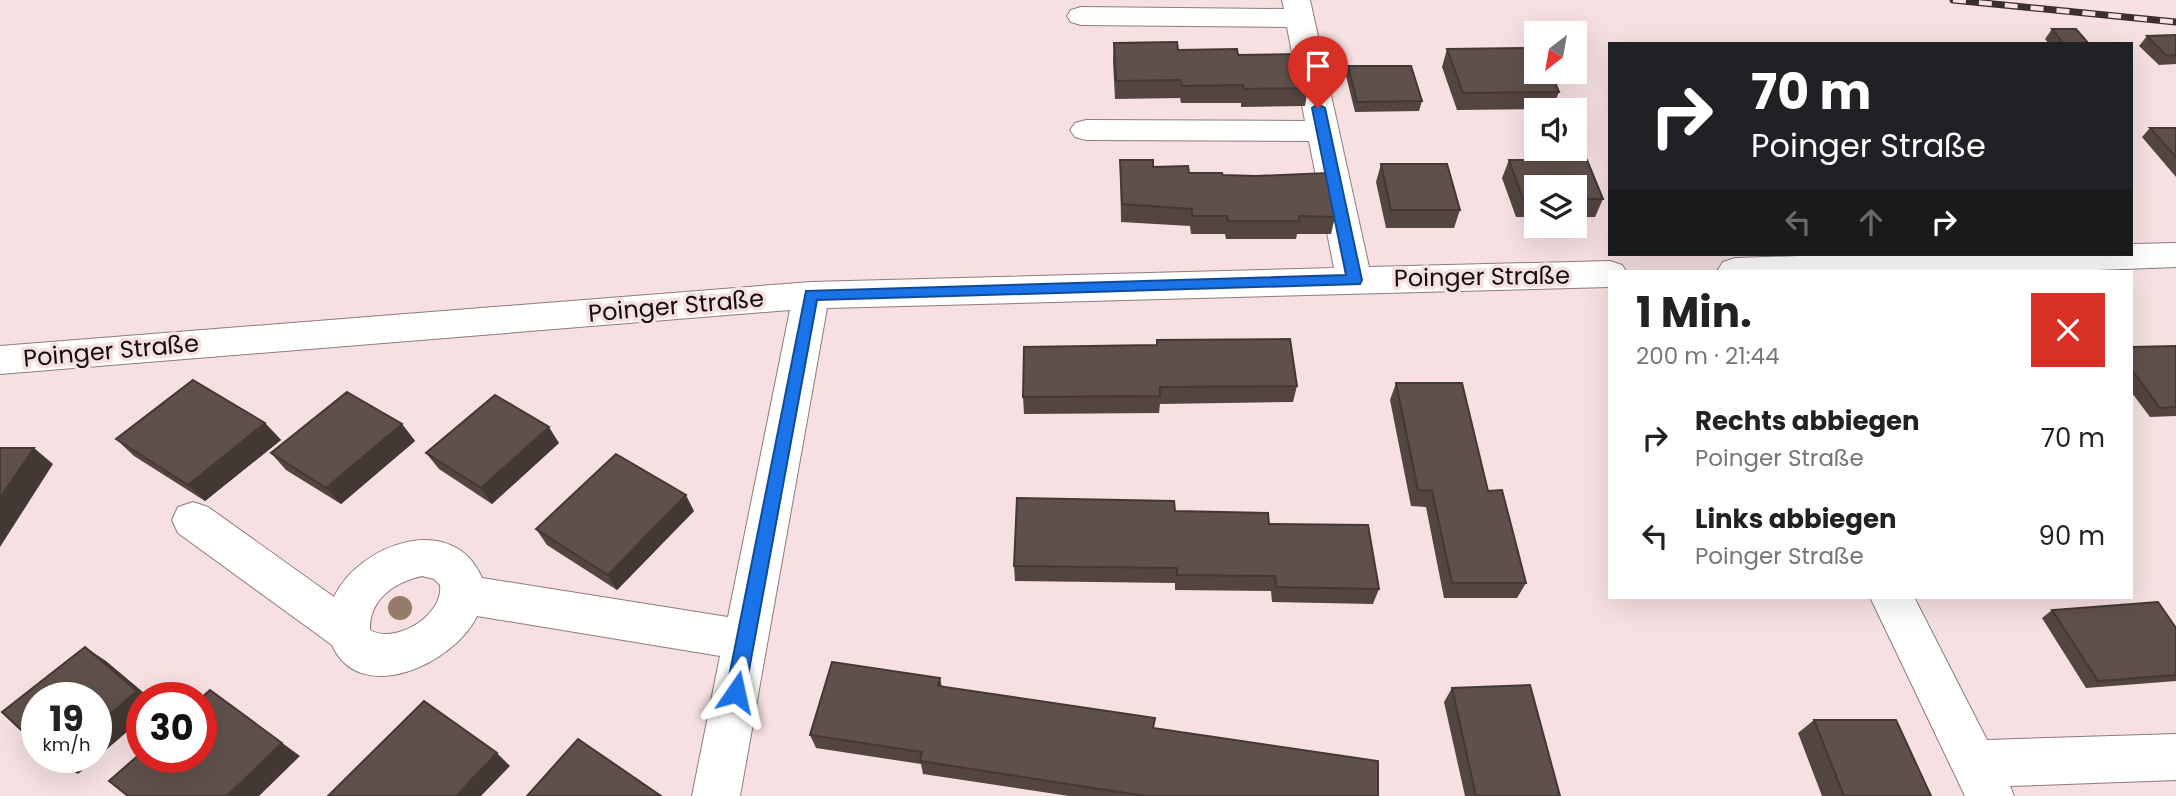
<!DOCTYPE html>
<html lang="de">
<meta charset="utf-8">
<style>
:root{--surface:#fff;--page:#f2f2f2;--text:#222;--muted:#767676}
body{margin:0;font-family:Poppins,sans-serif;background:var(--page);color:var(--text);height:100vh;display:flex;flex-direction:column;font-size:26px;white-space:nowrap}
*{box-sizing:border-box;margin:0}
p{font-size:23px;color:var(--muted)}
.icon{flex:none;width:38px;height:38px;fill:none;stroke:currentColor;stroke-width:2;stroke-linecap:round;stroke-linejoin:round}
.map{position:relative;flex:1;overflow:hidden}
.panel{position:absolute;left:1608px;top:270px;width:525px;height:329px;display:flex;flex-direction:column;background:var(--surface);border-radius:0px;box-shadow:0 7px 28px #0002}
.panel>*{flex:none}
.hud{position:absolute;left:1608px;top:42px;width:525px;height:214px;border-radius:0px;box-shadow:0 7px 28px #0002;background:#202124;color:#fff;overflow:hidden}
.needle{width:46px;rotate:211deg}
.controls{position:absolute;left:1524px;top:21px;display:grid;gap:14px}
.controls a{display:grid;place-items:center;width:63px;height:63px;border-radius:0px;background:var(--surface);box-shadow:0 7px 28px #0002;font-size:35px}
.speed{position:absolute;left:21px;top:682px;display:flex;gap:14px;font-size:35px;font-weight:700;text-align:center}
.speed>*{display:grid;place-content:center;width:91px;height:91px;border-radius:50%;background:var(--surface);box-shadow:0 7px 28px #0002;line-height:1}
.speed small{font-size:18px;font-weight:400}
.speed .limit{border:10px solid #d22;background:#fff;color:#111}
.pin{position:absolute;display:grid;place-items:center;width:60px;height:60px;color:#fff;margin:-72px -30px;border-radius:50% 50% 50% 0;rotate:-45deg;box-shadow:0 0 7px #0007}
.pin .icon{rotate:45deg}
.me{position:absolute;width:77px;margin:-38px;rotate:11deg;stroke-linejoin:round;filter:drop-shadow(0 0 5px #0008)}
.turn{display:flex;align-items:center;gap:24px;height:147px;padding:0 28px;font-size:32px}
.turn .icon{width:91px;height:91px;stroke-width:2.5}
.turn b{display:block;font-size:49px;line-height:60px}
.lanes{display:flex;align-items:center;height:66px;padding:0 28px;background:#0003;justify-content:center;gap:35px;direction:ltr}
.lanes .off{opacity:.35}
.round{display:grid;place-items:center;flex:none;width:74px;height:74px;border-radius:0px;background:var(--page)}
.headline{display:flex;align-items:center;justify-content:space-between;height:119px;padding:0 28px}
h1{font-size:42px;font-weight:700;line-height:52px}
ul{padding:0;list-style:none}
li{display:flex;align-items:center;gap:21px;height:98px;padding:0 28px}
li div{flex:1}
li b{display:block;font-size:26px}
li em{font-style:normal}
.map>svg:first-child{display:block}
</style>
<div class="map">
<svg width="2176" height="796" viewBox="0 0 2176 796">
<rect width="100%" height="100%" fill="#f6e0e1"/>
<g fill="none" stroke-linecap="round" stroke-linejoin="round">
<defs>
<path id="minor" d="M 1282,0 L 1310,0 L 1369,267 L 1610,261 L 1622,265 L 1626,271 L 1610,271 L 1610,287 L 827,308 L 740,796 L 692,796 L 720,656 L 477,616 C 455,663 360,708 332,645 L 178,533 L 172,520 L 178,507 L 193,502 L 208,507 L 334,597 C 359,544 453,510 482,578 L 728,617 L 790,310 L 0,374 L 0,346 L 811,282 L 1334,268 L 1309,141 L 1086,140 L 1075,137 L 1070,130 L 1075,123 L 1086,120 L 1305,121 L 1287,27 L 1081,25 L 1071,22 L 1067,16 L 1071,10 L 1081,7 L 1284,9 ZM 422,576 L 434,579 L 440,585 C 444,615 396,645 370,630 C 369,599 395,582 422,576 Z
M 2176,243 L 2176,267 L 2072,271 L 1717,271 L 1723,262 L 1735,258 L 1862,254 L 2132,254 L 2132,244 Z
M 1870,597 L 1914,597 L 1987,740 L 2176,734 L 2176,780 L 2010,786 L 2014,796 L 1965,796 Z"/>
</defs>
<use href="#minor" stroke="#8f7b7c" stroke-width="2"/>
<use href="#minor" fill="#fff" fill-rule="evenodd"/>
<defs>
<path id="rail" d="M 1953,0 L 2176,22"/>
</defs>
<use href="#rail" stroke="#392f30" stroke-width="7"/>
<use href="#rail" stroke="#f6e0e1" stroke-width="4.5" stroke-dasharray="13" stroke-linecap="butt"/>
</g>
<circle fill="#967a6a" cx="400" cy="608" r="12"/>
<path fill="#534540" d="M 2052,29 L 2089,44 L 2049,44 L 2045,39 Z
M 2176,35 L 2176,64 L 2159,65 L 2139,46 L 2147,36 Z
M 1114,43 L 1238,55 L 1308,88 L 1305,106 L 1241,107 L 1241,103 L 1181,103 L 1180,98 L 1115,99 L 1113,61 Z
M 1447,49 L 1559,92 L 1552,109 L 1457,110 L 1442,67 Z
M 1348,66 L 1422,101 L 1419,111 L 1355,112 L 1346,76 Z
M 2150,128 L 2176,128 L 2176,177 L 2142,137 Z
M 1120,160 L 1189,173 L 1223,175 L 1335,217 L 1331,234 L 1297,234 L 1296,239 L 1226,239 L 1225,234 L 1191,234 L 1190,226 L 1121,222 Z
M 1509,160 L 1587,160 L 1603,199 L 1595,217 L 1575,217 L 1575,187 L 1536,187 L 1536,217 L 1516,217 L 1502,178 Z
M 1381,164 L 1460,210 L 1454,228 L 1386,228 L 1376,182 Z
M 2176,346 L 2176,416 L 2150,417 L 2132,393 L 2132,347 Z
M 1024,347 L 1297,386 L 1293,402 L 1160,404 L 1159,413 L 1024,414 L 1023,397 Z
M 1396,383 L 1488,491 L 1526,583 L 1517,598 L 1444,598 L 1426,507 L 1411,506 L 1390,400 Z
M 265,423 L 281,440 L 205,501 L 134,456 L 116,439 Z
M 402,424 L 415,441 L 341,504 L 286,470 L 271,453 Z
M 559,443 L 492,504 L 439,469 L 426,453 Z
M 694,511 L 617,590 L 547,545 L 536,529 Z
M 1175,511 L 1269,524 L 1379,589 L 1373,604 L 1272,602 L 1271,591 L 1175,590 L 1175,583 L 1015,581 L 1014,566 Z
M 2052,610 L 2176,628 L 2176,681 L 2086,688 L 2042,618 Z
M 940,678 L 942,687 L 1154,728 L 1378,796 L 1069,796 L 923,774 L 921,764 L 816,748 L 810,735 Z
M 1452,688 L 1560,796 L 1465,796 L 1444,702 Z
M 1814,720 L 1931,796 L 1822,796 L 1798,733 Z"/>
<path fill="#433834" d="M 265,423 L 281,440 L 205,501 L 188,485 Z
M 402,424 L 415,441 L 341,504 L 326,488 Z
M 549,427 L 559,443 L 492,504 L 481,488 Z
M 34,448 L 53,464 L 0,547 L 0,498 Z
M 686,495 L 694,511 L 617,590 L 608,575 Z
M 85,647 L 106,661 L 150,698 L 142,698 L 142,719 L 78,774 L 54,761 L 59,758 L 96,758 L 96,726 Z
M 210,690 L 300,756 L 259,796 L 227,796 Z
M 497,753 L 510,766 L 481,796 L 456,796 Z"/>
<path fill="#60504b" stroke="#433834" stroke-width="2" d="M 2052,29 L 2076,29 L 2089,44 L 2064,44 Z
M 2176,35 L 2176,55 L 2167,56 L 2147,36 Z
M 1177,42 L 1178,50 L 1237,49 L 1238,55 L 1300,54 L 1308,88 L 1244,89 L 1243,85 L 1182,86 L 1181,80 L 1116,81 L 1114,43 Z
M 1536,48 L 1536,72 L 1551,72 L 1559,92 L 1463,93 L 1447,49 Z
M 1348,66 L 1411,66 L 1422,101 L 1357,102 Z
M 2150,128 L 2176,128 L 2176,157 Z
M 1120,160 L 1153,160 L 1153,167 L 1188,166 L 1189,173 L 1222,173 L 1223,175 L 1256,176 L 1327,173 L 1335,217 L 1299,216 L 1299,221 L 1228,221 L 1227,216 L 1192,216 L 1192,209 L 1122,204 Z
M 1509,160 L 1587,160 L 1603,199 L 1575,199 L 1575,187 L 1536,187 L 1536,199 L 1523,199 Z
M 1381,164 L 1447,164 L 1460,210 L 1391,210 Z
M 1290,339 L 1297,386 L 1160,387 L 1160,396 L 1023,397 L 1024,347 L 1157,345 L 1157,340 Z
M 2176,346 L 2176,407 L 2160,408 L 2132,370 L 2132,347 Z
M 193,380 L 265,423 L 188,485 L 116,439 Z
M 1396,383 L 1462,383 L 1488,491 L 1502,490 L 1526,583 L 1452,583 L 1432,491 L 1418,490 Z
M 347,392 L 402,424 L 326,488 L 271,453 Z
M 495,395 L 549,427 L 481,488 L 426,453 Z
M 0,448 L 34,448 L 0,498 Z
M 616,454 L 686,495 L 608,575 L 536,529 Z
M 1017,498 L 1174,501 L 1175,511 L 1268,513 L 1269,524 L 1368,525 L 1379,589 L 1276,587 L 1275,576 L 1177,575 L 1177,568 L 1014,566 Z
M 2158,602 L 2176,628 L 2176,675 L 2098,681 L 2052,610 Z
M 85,647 L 137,691 L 96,726 L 96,698 L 37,698 L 37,745 L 2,712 Z
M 832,662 L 940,678 L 938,686 L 1155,718 L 1153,728 L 1378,761 L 1378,796 L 1145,796 L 920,761 L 922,752 L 810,735 Z
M 1530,685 L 1560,796 L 1476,796 L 1452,688 Z
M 210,690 L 282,743 L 227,796 L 128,796 L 109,781 L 142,752 L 142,758 L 201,758 L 201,698 Z
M 424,701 L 497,753 L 456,796 L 328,796 Z
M 1814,720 L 1896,720 L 1931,796 L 1844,796 Z
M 578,739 L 661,796 L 527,796 Z
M 50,758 L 59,758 L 54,761 Z"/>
<path fill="#1a73e8" stroke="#114b97" stroke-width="2" d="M 1318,104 L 1325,108 L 1362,280 L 1360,284 L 817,300 L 745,692 L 742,699 L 736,701 L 729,699 L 726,692 L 806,291 L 1346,275 L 1312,108 Z"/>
<g text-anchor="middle" stroke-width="7" stroke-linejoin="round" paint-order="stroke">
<g font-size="24" fill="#140d0e" stroke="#f6e0e1">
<text transform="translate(1482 277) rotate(-1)" y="8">Poinger Straße</text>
<text transform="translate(676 306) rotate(-5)" y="8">Poinger Straße</text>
<text transform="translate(111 351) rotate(-5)" y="8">Poinger Straße</text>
</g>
</g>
</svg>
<div class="controls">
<a><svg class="needle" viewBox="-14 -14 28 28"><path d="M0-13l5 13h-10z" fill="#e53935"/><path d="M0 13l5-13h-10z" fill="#767676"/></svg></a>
<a><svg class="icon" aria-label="sound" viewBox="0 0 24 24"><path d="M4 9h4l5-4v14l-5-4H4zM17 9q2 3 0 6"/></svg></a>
<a><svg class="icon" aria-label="layers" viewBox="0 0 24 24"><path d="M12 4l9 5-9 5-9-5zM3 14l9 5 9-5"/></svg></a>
</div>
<div class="speed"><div>19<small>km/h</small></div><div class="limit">30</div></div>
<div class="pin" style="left:1318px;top:108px;background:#d93025"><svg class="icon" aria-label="arrive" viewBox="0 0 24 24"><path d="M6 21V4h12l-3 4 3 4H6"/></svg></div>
<svg class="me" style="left:736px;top:692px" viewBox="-20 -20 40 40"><path d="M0-17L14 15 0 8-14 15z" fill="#1a73e8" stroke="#fff" stroke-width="4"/></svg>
<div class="hud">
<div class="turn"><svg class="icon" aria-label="right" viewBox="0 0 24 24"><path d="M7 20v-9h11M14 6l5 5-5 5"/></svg><div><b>70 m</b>Poinger Straße</div></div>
<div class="lanes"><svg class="icon off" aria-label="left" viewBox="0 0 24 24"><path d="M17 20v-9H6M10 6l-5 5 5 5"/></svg><svg class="icon off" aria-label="ahead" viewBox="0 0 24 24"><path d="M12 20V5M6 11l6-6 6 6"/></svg><svg class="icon" aria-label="right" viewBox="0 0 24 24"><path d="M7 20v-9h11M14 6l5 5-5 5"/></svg></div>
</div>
<section class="panel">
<div class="headline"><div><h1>1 Min.</h1><p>200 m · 21:44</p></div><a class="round" style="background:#d93025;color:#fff"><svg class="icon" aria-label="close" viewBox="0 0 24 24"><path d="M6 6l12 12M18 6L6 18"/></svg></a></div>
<ul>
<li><svg class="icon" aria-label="right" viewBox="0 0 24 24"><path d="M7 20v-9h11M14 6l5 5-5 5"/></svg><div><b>Rechts abbiegen</b><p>Poinger Straße</p></div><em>70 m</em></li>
<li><svg class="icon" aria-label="left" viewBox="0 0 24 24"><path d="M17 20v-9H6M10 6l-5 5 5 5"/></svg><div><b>Links abbiegen</b><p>Poinger Straße</p></div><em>90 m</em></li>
</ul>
</section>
</div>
